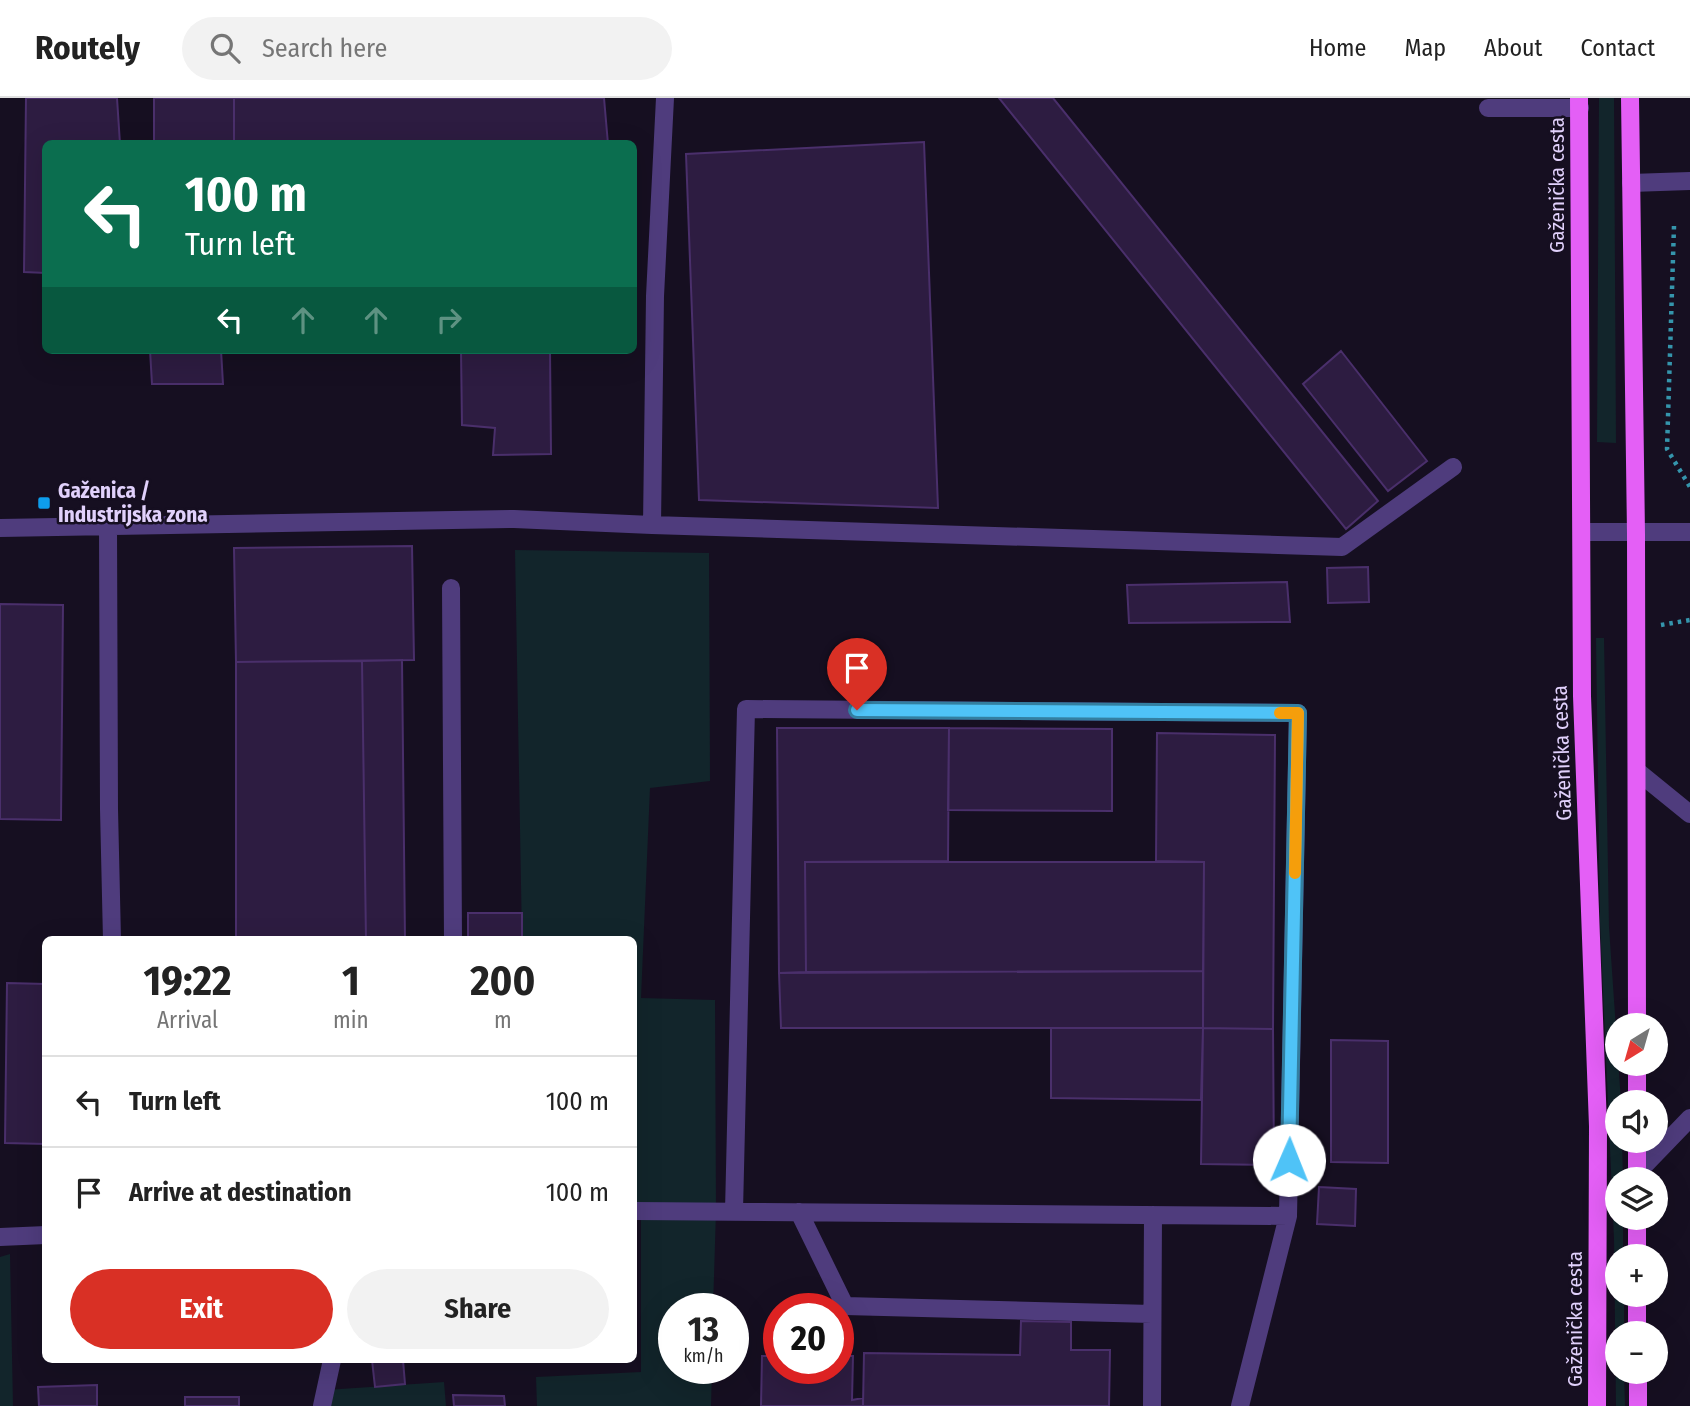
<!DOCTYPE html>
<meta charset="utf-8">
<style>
:root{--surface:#fff;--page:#f2f2f2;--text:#222;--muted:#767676;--line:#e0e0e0;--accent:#d93025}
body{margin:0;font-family:"Fira Sans Condensed",sans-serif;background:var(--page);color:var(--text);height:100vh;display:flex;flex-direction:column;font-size:26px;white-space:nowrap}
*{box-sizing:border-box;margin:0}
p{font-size:23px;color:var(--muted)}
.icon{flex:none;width:38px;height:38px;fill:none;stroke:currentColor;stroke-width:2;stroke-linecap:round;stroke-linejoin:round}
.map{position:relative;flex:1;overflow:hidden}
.drawer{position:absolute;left:42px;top:838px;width:595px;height:427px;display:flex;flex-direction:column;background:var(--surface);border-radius:10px;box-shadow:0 7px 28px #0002}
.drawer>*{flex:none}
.guide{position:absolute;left:42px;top:42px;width:595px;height:214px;border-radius:10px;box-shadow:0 7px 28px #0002;background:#0b6e4f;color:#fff;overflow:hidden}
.needle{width:46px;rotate:217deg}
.controls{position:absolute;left:1605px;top:915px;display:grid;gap:14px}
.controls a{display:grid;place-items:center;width:63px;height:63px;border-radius:50%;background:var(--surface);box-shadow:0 7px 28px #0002;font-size:35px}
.speed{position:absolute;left:658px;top:1195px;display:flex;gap:14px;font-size:35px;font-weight:700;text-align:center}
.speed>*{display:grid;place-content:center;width:91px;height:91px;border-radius:50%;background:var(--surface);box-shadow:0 7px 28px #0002;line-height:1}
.speed small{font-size:18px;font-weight:400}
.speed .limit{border:10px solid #d22;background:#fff;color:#111}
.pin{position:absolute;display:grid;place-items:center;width:60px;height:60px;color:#fff;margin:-72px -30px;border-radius:50% 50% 50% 0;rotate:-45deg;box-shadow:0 0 7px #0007}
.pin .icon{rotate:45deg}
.me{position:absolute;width:77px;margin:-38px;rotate:1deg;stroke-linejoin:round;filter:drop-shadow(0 0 5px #0008)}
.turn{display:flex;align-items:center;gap:24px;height:147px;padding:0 28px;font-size:32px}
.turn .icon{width:91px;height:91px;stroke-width:2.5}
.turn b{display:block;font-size:49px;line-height:60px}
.lanes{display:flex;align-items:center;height:66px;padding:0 28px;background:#0003;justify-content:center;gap:35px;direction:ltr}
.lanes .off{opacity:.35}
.eta{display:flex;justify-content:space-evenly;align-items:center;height:119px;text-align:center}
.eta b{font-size:42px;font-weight:700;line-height:49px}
.cta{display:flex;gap:14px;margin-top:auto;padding:14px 28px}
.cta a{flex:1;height:80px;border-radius:42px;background:var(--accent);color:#fff;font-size:28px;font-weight:700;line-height:80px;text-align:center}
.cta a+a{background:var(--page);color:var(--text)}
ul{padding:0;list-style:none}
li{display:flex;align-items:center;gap:21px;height:91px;padding:0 28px;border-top:2px solid var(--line)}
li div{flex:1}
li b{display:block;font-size:26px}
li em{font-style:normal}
header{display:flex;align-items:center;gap:42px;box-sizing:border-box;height:98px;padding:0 35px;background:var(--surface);border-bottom:2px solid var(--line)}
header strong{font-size:33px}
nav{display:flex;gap:38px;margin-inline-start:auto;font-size:24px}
.search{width:490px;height:63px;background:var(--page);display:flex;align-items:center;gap:18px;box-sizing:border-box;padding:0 24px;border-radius:38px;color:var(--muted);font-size:26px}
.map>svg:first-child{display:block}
</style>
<header>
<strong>Routely</strong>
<div class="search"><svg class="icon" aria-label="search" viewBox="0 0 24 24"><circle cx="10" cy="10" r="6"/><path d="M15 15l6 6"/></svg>Search here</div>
<nav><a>Home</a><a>Map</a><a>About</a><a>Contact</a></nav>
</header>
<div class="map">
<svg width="1690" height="1308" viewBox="0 0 1690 1308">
<rect width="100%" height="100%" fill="#160f21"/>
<path fill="#12252b" d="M 1599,0 L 1614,0 L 1616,345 L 1597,344 Z
M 515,452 L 709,455 L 710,683 L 650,690 L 641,900 L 715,902 L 716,1113 L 713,1211 L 674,1211 L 674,1270 L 712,1271 L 711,1308 L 537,1308 L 536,1279 L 641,1274 L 641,1113 L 634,1113 L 634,842 L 522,842 Z
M 1596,540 L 1604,540 L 1609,829 L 1621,1004 L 1617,1004 L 1617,1043 L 1622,1043 L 1623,1081 L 1617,1082 L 1617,1120 L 1623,1120 L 1623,1158 L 1617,1158 L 1617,1197 L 1624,1197 L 1624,1235 L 1617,1236 L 1617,1274 L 1624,1274 L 1625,1308 L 1616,1308 L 1614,1141 L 1600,824 Z
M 10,1156 L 13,1308 L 0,1308 L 0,1159 Z
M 444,1284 L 446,1308 L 322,1308 L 326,1292 Z"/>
<path fill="#2d1c41" stroke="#4a2f6b" stroke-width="2" d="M 117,0 L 120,46 L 46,46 L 46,175 L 24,174 L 26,0 Z
M 154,0 L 234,0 L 234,46 L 154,46 Z
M 234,0 L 604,0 L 608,46 L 234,46 Z
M 999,0 L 1053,0 L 1378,403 L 1346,431 Z
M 924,44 L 938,410 L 699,402 L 686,56 Z
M 150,252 L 221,252 L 223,286 L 152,286 Z
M 461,252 L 550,252 L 551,356 L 493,357 L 495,330 L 462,327 Z
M 1341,253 L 1427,363 L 1388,393 L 1303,286 Z
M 412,448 L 414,562 L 236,564 L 234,450 Z
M 1368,469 L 1369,504 L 1328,505 L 1327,470 Z
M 1287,484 L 1290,524 L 1129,525 L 1127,487 Z
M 0,506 L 63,507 L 61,722 L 0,721 Z
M 402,562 L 405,842 L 366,842 L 362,563 Z
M 362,563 L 366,842 L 236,842 L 236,564 Z
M 777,630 L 949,630 L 948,763 L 805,764 L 806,874 L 779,875 Z
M 949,630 L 1112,631 L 1112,713 L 948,712 Z
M 1157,635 L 1275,637 L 1273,931 L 1203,930 L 1204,764 L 1156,763 Z
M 805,764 L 1204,764 L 1203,873 L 806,874 Z
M 468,815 L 522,815 L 522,842 L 468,842 Z
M 1203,873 L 1203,930 L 781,930 L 779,875 Z
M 7,885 L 46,886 L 46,1046 L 5,1045 Z
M 1051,930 L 1203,930 L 1201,1002 L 1051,1000 Z
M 1203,930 L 1273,931 L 1274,1067 L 1201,1066 Z
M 1331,942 L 1388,943 L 1388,1065 L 1331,1064 Z
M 1319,1089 L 1356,1091 L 1355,1128 L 1317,1126 Z
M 1021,1223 L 1071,1224 L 1071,1252 L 1110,1252 L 1109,1308 L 863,1308 L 864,1255 L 1020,1257 Z
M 762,1258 L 779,1258 L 779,1270 L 838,1270 L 838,1258 L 853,1258 L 852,1302 L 863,1300 L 863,1308 L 761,1308 Z
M 372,1262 L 403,1262 L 405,1286 L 375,1289 Z
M 97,1287 L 97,1308 L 39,1308 L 38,1289 Z
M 453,1297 L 504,1298 L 505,1308 L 454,1308 Z
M 185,1299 L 239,1299 L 239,1308 L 185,1308 Z"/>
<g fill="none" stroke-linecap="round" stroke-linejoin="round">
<path stroke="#3595ac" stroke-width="4.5" stroke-dasharray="3.5 5" stroke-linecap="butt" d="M 1674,128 L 1667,351 L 1690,389
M 1661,527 L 1690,522"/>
<path stroke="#4f3c7d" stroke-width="18" d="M 1488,10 L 1580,10
M 1631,85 L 1690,83
M 108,427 L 109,711 L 112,842
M 652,427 L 655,198 L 665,0
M 0,430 L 514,421 L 652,427 L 1342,449 L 1453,369
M 1582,434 L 1690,434
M 451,490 L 453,842
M 1637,673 L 1690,716
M 1637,1075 L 1690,1020
M 634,1113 L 1288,1118
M 734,1113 L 746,611 L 1298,615 L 1288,1118 L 1240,1308
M 799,1114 L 845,1208 L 1152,1216
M 0,1139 L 46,1137
M 322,1308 L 332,1262
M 1152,1308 L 1153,1117"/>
<path stroke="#e45ff6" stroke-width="18" d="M 1579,0 L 1582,598 L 1598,1028 L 1597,1308
M 1630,0 L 1636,436 L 1637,928
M 1637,1004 L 1637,966
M 1637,1043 L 1637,1082
M 1637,1120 L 1637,1158
M 1637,1197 L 1637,1236
M 1638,1274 L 1638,1308"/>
</g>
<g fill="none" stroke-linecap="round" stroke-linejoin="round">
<defs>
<path id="route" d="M 857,612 L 1298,615 L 1289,1062"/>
</defs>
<use href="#route" stroke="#337fa1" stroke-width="18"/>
<use href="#route" stroke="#4fc3f7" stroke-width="12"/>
<path stroke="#f59e0b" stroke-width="12" d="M 1280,615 L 1298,615 L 1295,775"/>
</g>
<rect fill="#0e9dec" stroke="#160f21" stroke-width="2.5" x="37" y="398" width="14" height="14" rx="3.5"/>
<g text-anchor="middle" stroke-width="5" stroke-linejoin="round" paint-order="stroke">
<g font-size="21" fill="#e1d1fc" stroke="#160f21">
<text transform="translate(1557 87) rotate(-90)" y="7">Gaženička cesta</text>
<text transform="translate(1562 655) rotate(-92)" y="7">Gaženička cesta</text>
<text transform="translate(1575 1221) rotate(-90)" y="7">Gaženička cesta</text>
</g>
<g font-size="21" font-weight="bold" fill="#e1d1fc" stroke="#160f21" text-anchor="start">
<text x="58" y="400">Gaženica /<tspan x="58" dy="24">Industrijska zona</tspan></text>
</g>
</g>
</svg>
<div class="controls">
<a><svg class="needle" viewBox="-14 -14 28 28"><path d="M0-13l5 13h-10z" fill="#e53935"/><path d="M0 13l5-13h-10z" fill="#767676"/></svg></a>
<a><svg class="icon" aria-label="sound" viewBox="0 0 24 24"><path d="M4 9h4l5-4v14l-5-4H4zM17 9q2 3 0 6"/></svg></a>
<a><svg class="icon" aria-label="layers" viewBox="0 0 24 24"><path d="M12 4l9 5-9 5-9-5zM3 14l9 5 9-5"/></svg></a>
<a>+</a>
<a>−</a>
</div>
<div class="speed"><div>13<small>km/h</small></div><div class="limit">20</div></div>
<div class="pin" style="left:857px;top:612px;background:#d93025"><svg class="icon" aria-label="arrive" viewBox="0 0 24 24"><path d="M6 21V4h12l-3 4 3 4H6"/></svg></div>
<svg class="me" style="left:1289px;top:1062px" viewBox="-20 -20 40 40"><circle r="19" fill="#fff"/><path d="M0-13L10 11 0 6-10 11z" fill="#4fc3f7"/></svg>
<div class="guide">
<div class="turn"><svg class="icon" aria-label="left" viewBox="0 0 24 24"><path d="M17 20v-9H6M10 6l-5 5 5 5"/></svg><div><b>100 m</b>Turn left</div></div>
<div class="lanes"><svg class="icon" aria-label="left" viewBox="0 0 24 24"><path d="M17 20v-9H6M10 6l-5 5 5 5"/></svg><svg class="icon off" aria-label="ahead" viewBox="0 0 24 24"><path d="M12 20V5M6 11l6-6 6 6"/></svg><svg class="icon off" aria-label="ahead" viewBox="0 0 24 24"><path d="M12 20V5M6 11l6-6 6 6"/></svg><svg class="icon off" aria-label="right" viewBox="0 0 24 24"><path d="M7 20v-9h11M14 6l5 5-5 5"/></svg></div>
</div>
<section class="drawer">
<div class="eta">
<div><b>19:22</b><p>Arrival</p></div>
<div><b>1</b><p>min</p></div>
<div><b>200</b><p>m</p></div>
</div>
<ul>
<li><svg class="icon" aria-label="left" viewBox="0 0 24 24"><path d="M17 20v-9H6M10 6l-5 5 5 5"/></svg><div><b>Turn left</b></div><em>100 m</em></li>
<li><svg class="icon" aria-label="arrive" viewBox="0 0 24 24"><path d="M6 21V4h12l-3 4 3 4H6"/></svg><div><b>Arrive at destination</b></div><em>100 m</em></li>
</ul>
<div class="cta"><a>Exit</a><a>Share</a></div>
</section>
</div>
